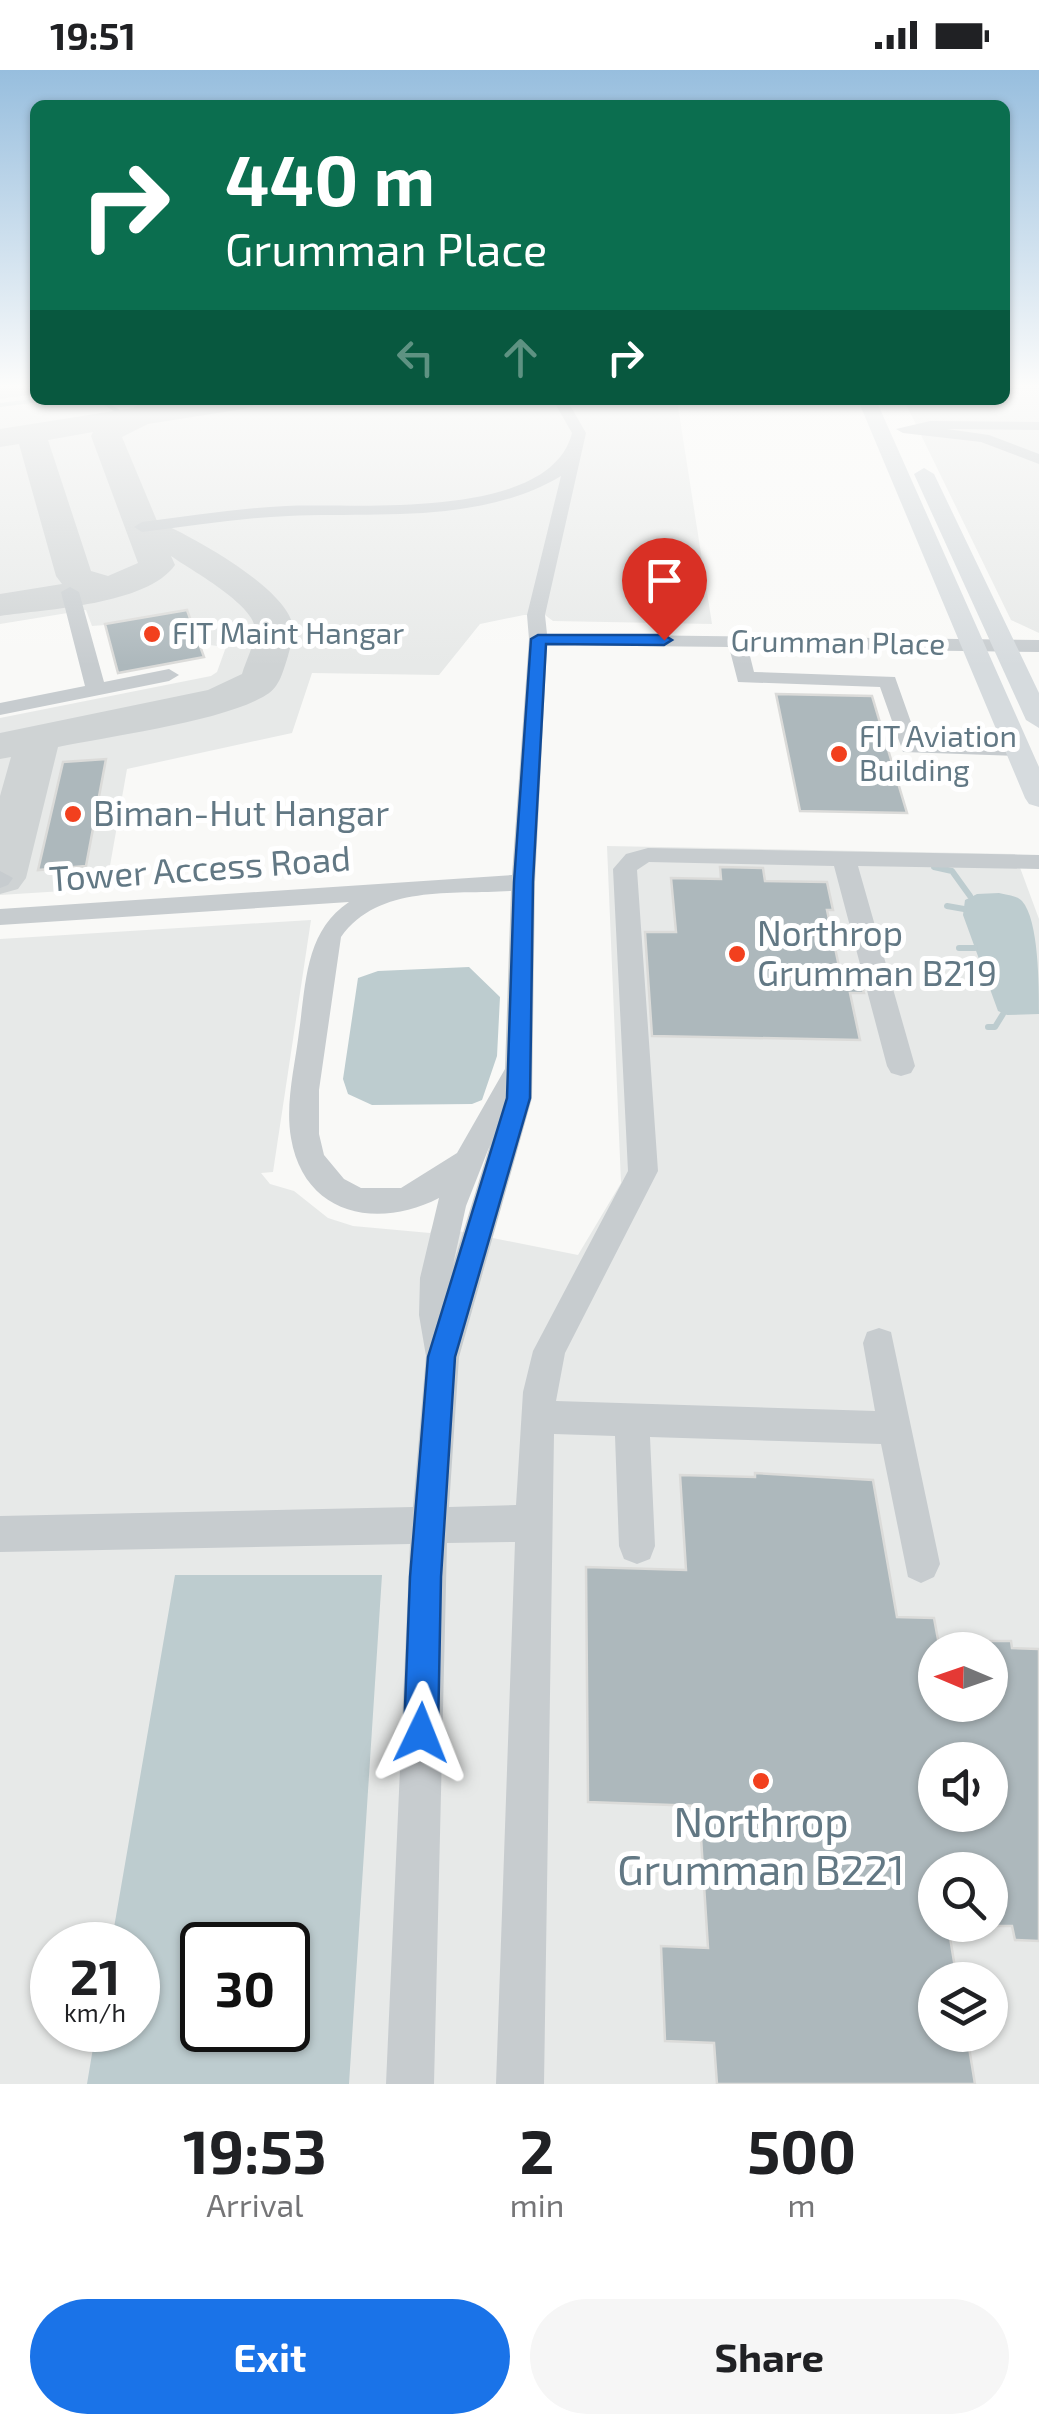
<!DOCTYPE html>
<style>
:root{--surface:#fff;--page:#f6f6f6;--text:#202124;--muted:#757577;--accent:#1a73e8}
body{margin:0;font-family:"Exo 2",sans-serif;background:var(--page);color:var(--text);height:100vh;display:flex;flex-direction:column;font-size:38px;white-space:nowrap}
*{box-sizing:border-box;margin:0}
p{font-size:32px;color:var(--muted)}
.icon{flex:none;width:55px;height:55px;fill:none;stroke:currentColor;stroke-width:2;stroke-linecap:round;stroke-linejoin:round}
.map{position:relative;height:2014px;overflow:hidden}
.panel{display:flex;flex-direction:column;background:var(--surface);flex:1}
.panel>*{flex:none}
.hud{position:absolute;left:30px;top:30px;width:980px;height:305px;border-radius:15px;box-shadow:0 2px 8px #0004;background:#0b6e4f;color:#fff;overflow:hidden}
.needle{width:65px;rotate:272deg}
.tools{position:absolute;left:918px;top:1562px;display:grid;gap:20px}
.tools a{display:grid;place-items:center;width:90px;height:90px;border-radius:50%;background:var(--surface);box-shadow:0 2px 8px #0004;font-size:50px}
.speed{position:absolute;left:30px;top:1852px;display:flex;gap:20px;font-size:50px;font-weight:700;text-align:center}
.speed>*{display:grid;place-content:center;width:130px;height:130px;border-radius:50%;background:var(--surface);box-shadow:0 2px 8px #0004;line-height:1}
.speed small{font-size:25px;font-weight:400}
.speed .limit{border:5px solid #111;border-radius:15px;background:#fff;color:#111}
.pin{position:absolute;display:grid;place-items:center;width:85px;height:85px;color:#fff;margin:-102px -42px;border-radius:50% 50% 50% 0;rotate:-45deg;box-shadow:0 0 10px #0007}
.pin .icon{rotate:45deg}
.me{position:absolute;width:110px;margin:-55px;rotate:2deg;stroke-linejoin:round;filter:drop-shadow(0 0 8px #0008)}
.turn{display:flex;align-items:center;gap:35px;height:210px;padding:0 30px;font-size:45px}
.turn .icon{width:130px;height:130px;stroke-width:2.5}
.turn b{display:block;font-size:70px;line-height:85px}
.lanes{display:flex;align-items:center;height:95px;padding:0 30px;background:#0003;justify-content:center;gap:50px;direction:ltr}
.lanes .off{opacity:.35}
.eta{display:flex;justify-content:space-evenly;align-items:center;height:170px;text-align:center}
.eta b{font-size:60px;font-weight:700;line-height:70px}
.primary-button{display:flex;gap:20px;margin-top:auto;padding:20px 30px}
.primary-button a{flex:1;height:115px;border-radius:60px;background:var(--accent);color:#fff;font-size:40px;font-weight:700;line-height:115px;text-align:center}
.primary-button a+a{background:var(--page);color:var(--text)}
.status{display:flex;justify-content:space-between;align-items:center;height:70px;padding:0 50px;background:var(--surface);direction:ltr}
.status svg{height:28px;fill:currentColor}
.map>svg:first-child{display:block}
</style>
<div class="status"><b>19:51</b><svg viewBox="0 0 49 12"><path d="M0 12V9h3v3zM5 12V6h3v6zM10 12V3h3v9zM15 12V0h3v12zM26 1h20v11H26zM47 4h2v5h-2z"/></svg></div>
<div class="map">
<svg width="1039" height="2014" viewBox="0 0 1039 2014">
<rect width="100%" height="100%" fill="#f9f9f7"/>
<path fill="#e7e9e8" fill-rule="evenodd" d="M 0,314 L 35,314 L 35,330 L 677,330 L 712,554 L 553,551 L 545,545 L 524,545 L 480,554 L 439,605 L 312,603 L 292,663 L 127,699 L 108,807 L 99,808 L 95,819 L 0,825 L 0,648 L 211,606 L 217,602 L 226,577 L 201,574 L 204,587 L 118,603 L 105,555 L 92,556 L 86,540 L 0,554 Z
M 1005,314 L 1039,314 L 1039,563 L 1011,550 L 904,330 L 1005,330 Z
M 607,776 L 1015,784 L 1039,849 L 1039,2014 L 0,2014 L 0,869 L 311,850 L 273,1102 L 261,1103 L 270,1114 L 294,1121 L 328,1148 L 353,1156 L 430,1163 L 433,1156 L 578,1185 L 621,1113 ZM 935,1580 L 990,1580 L 990,1635 L 935,1635 ZM 935,1690 L 990,1690 L 990,1745 L 935,1745 ZM 935,1800 L 990,1800 L 990,1855 L 935,1855 ZM 52,1875 L 138,1875 L 138,1960 L 52,1960 ZM 202,1875 L 288,1875 L 288,1960 L 202,1960 ZM 935,1910 L 990,1910 L 990,1965 L 935,1965 Z"/>
<path fill="#bdcccf" fill-rule="evenodd" d="M 999,823 C 1006,825 1016,825 1022,831 C 1039,850 1039,916 1039,944 L 1007,945 L 998,941 L 963,845 L 965,830 L 977,824 Z
M 469,897 L 500,927 L 497,986 L 482,1030 L 472,1034 L 372,1035 L 348,1024 L 343,1009 L 358,908 L 378,901 Z
M 175,1505 L 382,1505 L 349,2014 L 87,2014 L 96,1960 L 138,1960 L 138,1875 L 111,1875 ZM 202,1875 L 288,1875 L 288,1960 L 202,1960 Z"/>
<g fill="none" stroke-linecap="round" stroke-linejoin="round">
<path stroke="#bdcccf" stroke-width="4" d="M 99,330 L 118,341
M 0,335 L 40,330"/>
<path stroke="#bdcccf" stroke-width="6" d="M 934,797 L 952,801 L 970,826
M 947,836 L 964,839
M 959,878 L 975,878
M 988,957 L 995,957 L 1003,944"/>
<path fill="#cfd3d4" fill-rule="evenodd" d="M 0,314 L 35,314 L 35,324 L 0,329 Z
M 139,330 L 258,330 L 253,336 L 243,339 L 148,354 L 122,367 L 157,451 C 191,466 286,517 293,556 C 295,566 290,577 288,586 C 283,601 280,617 266,625 C 225,651 110,666 58,677 L 26,808 L 18,819 L 0,824 L 0,726 L 11,687 L 0,689 L 0,663 L 208,620 L 242,604 C 246,590 256,572 255,558 C 253,534 191,500 171,486 L 175,495 C 147,535 46,539 0,546 L 0,524 L 62,514 L 56,506 L 19,374 L 0,377 L 0,359 L 133,338 L 141,333 ZM 93,362 L 91,366 L 138,493 L 108,506 L 91,501 L 48,370 Z"/>
</g>
<path fill="#adb8bc" stroke="#dbdbd9" stroke-width="2.5" fill-rule="evenodd" d="M 187,540 L 204,587 L 118,603 L 105,554 Z
M 776,624 L 872,626 L 907,743 L 800,741 Z
M 106,689 L 86,796 L 38,800 L 63,692 Z
M 720,797 L 763,798 L 765,811 L 827,812 L 833,840 L 827,840 L 841,906 L 859,906 L 864,923 L 850,923 L 860,970 L 652,966 L 645,862 L 676,862 L 671,808 L 721,809 Z
M 755,1403 L 873,1410 L 897,1547 L 934,1548 L 940,1580 L 935,1580 L 935,1635 L 990,1635 L 990,1571 L 1011,1571 L 1012,1578 L 1039,1579 L 1039,1871 L 1015,1870 L 1012,1856 L 990,1856 L 990,1800 L 935,1800 L 935,1855 L 948,1855 L 957,1910 L 935,1910 L 935,1965 L 967,1965 L 975,2014 L 717,2014 L 714,1973 L 665,1971 L 661,1876 L 708,1878 L 699,1736 L 588,1732 L 586,1497 L 686,1500 L 680,1405 L 755,1407 ZM 935,1690 L 990,1690 L 990,1745 L 935,1745 Z"/>
<g fill="none" stroke-linecap="round" stroke-linejoin="round">
<path fill="#c7cccf" fill-rule="evenodd" d="M 553,330 L 567,330 L 586,363 L 545,545 L 547,564 L 1039,570 L 1039,582 L 748,578 L 754,602 L 895,607 L 918,672 L 1025,676 L 1028,680 L 1018,686 L 903,682 L 880,617 L 738,612 L 729,577 L 547,575 L 535,812 L 532,1028 L 459,1287 L 449,1437 L 516,1435 L 523,1322 L 533,1281 L 628,1101 L 613,799 L 626,784 L 648,778 L 1039,785 L 1039,799 L 858,796 L 915,996 L 911,1003 L 901,1006 L 891,1003 L 887,996 L 834,796 L 649,792 L 637,800 L 658,1101 L 565,1283 L 556,1331 L 875,1341 L 863,1273 L 867,1262 L 879,1258 L 891,1262 L 940,1494 L 934,1507 L 921,1513 L 908,1507 L 881,1374 L 650,1367 L 655,1476 L 650,1489 L 637,1494 L 624,1489 L 619,1476 L 615,1366 L 554,1364 L 544,2014 L 496,2014 L 515,1472 L 447,1473 L 434,2014 L 386,2014 L 410,1474 L 0,1482 L 0,1446 L 413,1437 L 426,1286 L 419,1245 L 420,1208 L 439,1128 C 377,1160 304,1145 291,1068 C 285,1033 295,996 299,962 C 306,914 305,861 349,832 L 0,855 L 0,839 L 512,805 L 529,569 L 527,545 L 561,406 C 481,454 378,442 288,446 C 239,448 191,456 142,462 L 134,457 L 142,452 C 190,446 238,438 286,436 C 358,433 550,451 572,363 ZM 511,821 L 505,999 L 457,1083 L 401,1118 L 361,1118 L 344,1109 L 324,1085 L 319,1064 L 319,1020 L 341,867 C 379,814 453,825 511,821 ZM 490,1075 L 453,1195 L 466,1136 Z
M 930,351 L 1039,352 L 1039,360 L 947,359 L 989,365 L 1039,384 L 1039,394 L 981,372 L 903,363 L 896,359 Z
M 70,517 L 79,522 L 104,612 L 169,599 L 179,605 L 169,611 L 0,645 L 0,633 L 85,616 L 61,522 Z
M 0,801 L 13,808 L 8,815 L 0,818 Z"/>
<path fill="#d6dbde" fill-rule="evenodd" d="M 858,330 L 876,330 L 1039,697 L 1039,737 L 1029,734 L 1025,728 Z
M 924,398 L 934,404 L 1039,623 L 1039,658 L 1026,650 L 914,404 Z"/>
</g>
<linearGradient id="sky" x2="0" y2="1"><stop stop-color="#97bede"/><stop offset="0.53" stop-color="#fcfcfb"/><stop offset="1" stop-color="#fcfcfb" stop-opacity="0"/></linearGradient>
<rect width="1039" height="596" fill="url(#sky)"/>
<path fill="#1a73e8" stroke="#114b97" stroke-width="2.5" d="M 538,565 L 664,565 L 672,570 L 664,575 L 546,574 L 533,812 L 530,1028 L 455,1287 L 441,1507 L 438,1663 L 433,1675 L 421,1680 L 409,1675 L 404,1663 L 410,1507 L 428,1287 L 507,1028 L 514,812 L 531,569 Z"/>
<g fill="#f2401e" stroke="#fff" stroke-width="4">
<circle cx="152" cy="564" r="10"/>
<circle cx="839" cy="684" r="10"/>
<circle cx="73" cy="744" r="10"/>
<circle cx="737" cy="884" r="10"/>
<circle cx="761" cy="1711" r="10"/>
</g>
<g text-anchor="middle" stroke-width="10" stroke-linejoin="round" paint-order="stroke">
<g font-size="30" fill="#627884" stroke="#fff" text-anchor="start">
<text x="172" y="574">FIT Maint Hangar</text>
<text x="859" y="677">FIT Aviation<tspan x="859" dy="34">Building</tspan></text>
</g>
<g font-size="30" fill="#627884" stroke="#fff">
<text transform="translate(838 573) rotate(1)" y="10">Grumman Place</text>
</g>
<g font-size="35" fill="#627884" stroke="#fff" text-anchor="start">
<text x="93" y="756">Biman-Hut Hangar</text>
<text x="757" y="876">Northrop<tspan x="757" dy="40">Grumman B219</tspan></text>
</g>
<g font-size="35" fill="#627884" stroke="#fff">
<text transform="translate(200 799) rotate(-4)" y="12">Tower Access Road</text>
</g>
<g font-size="42" fill="#627884" stroke="#fff">
<text x="761" y="1767">Northrop<tspan x="761" dy="48">Grumman B221</tspan></text>
</g>
</g>
</svg>
<div class="tools">
<a><svg class="needle" viewBox="-14 -14 28 28"><path d="M0-13l5 13h-10z" fill="#e53935"/><path d="M0 13l5-13h-10z" fill="#757577"/></svg></a>
<a><svg class="icon" aria-label="sound" viewBox="0 0 24 24"><path d="M4 9h4l5-4v14l-5-4H4zM17 9q2 3 0 6"/></svg></a>
<a><svg class="icon" aria-label="search" viewBox="0 0 24 24"><circle cx="10" cy="10" r="6"/><path d="M15 15l6 6"/></svg></a>
<a><svg class="icon" aria-label="layers" viewBox="0 0 24 24"><path d="M12 4l9 5-9 5-9-5zM3 14l9 5 9-5"/></svg></a>
</div>
<div class="speed"><div>21<small>km/h</small></div><div class="limit">30</div></div>
<div class="pin" style="left:664px;top:570px;background:#d93025"><svg class="icon" aria-label="arrive" viewBox="0 0 24 24"><path d="M6 21V4h12l-3 4 3 4H6"/></svg></div>
<svg class="me" style="left:421px;top:1663px" viewBox="-20 -20 40 40"><path d="M0-17L14 15 0 8-14 15z" fill="#1a73e8" stroke="#fff" stroke-width="4"/></svg>
<div class="hud">
<div class="turn"><svg class="icon" aria-label="right" viewBox="0 0 24 24"><path d="M7 20v-9h11M14 6l5 5-5 5"/></svg><div><b>440 m</b>Grumman Place</div></div>
<div class="lanes"><svg class="icon off" aria-label="left" viewBox="0 0 24 24"><path d="M17 20v-9H6M10 6l-5 5 5 5"/></svg><svg class="icon off" aria-label="ahead" viewBox="0 0 24 24"><path d="M12 20V5M6 11l6-6 6 6"/></svg><svg class="icon" aria-label="right" viewBox="0 0 24 24"><path d="M7 20v-9h11M14 6l5 5-5 5"/></svg></div>
</div>
</div>
<section class="panel">
<div class="eta">
<div><b>19:53</b><p>Arrival</p></div>
<div><b>2</b><p>min</p></div>
<div><b>500</b><p>m</p></div>
</div>
<div class="primary-button"><a>Exit</a><a>Share</a></div>
</section>
